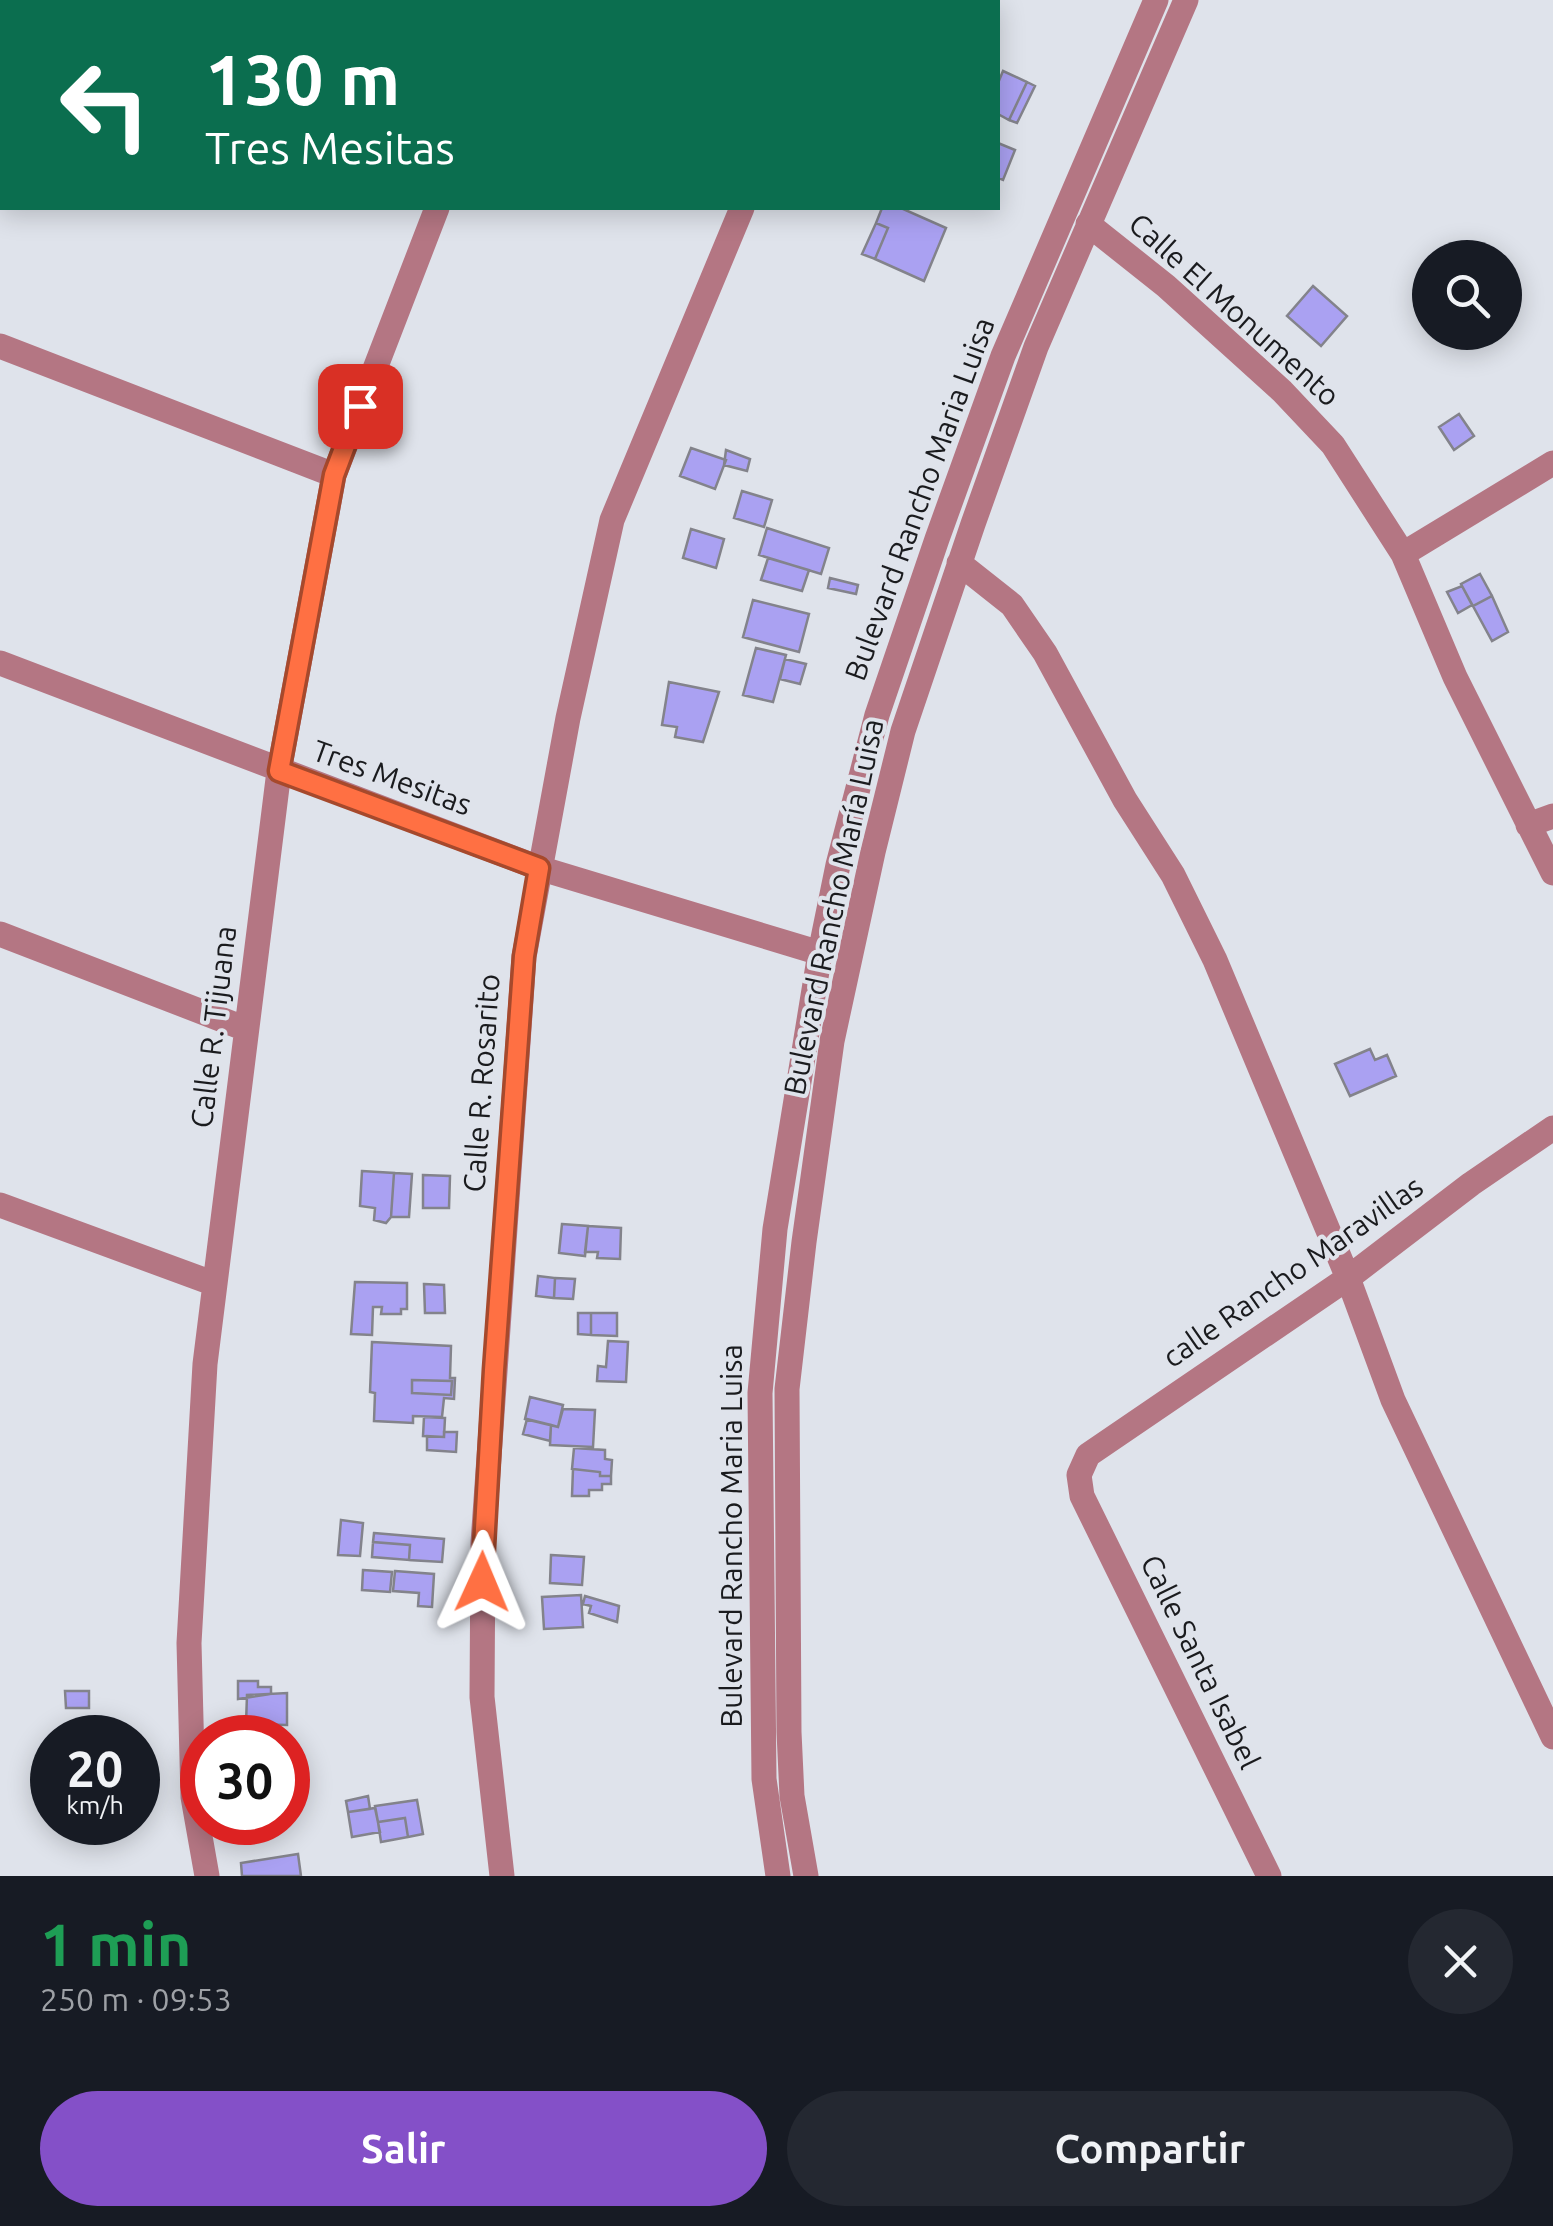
<!DOCTYPE html>
<html lang="es">
<meta charset="utf-8">
<style>
:root{--surface:#171b24;--page:#242831;--text:#f1f3f6;--muted:#9ea1a6;--accent:#8450c8}
body{margin:0;font-family:Ubuntu,sans-serif;background:var(--page);color:var(--text);height:100vh;display:flex;flex-direction:column;font-size:38px;white-space:nowrap}
*{box-sizing:border-box;margin:0}
p{font-size:32px;color:var(--muted)}
.icon{flex:none;width:55px;height:55px;fill:none;stroke:currentColor;stroke-width:2;stroke-linecap:round;stroke-linejoin:round}
.map{position:relative;height:1876px;overflow:hidden}
.details{display:flex;flex-direction:column;background:var(--surface);flex:1}
.details>*{flex:none}
.banner{position:absolute;left:0px;top:0px;width:1000px;height:210px;box-shadow:0 5px 25px #0003;background:#0b6e4f;color:#fff;overflow:hidden}
.tools{position:absolute;left:1412px;top:240px;display:grid;gap:20px}
.tools a{display:grid;place-items:center;width:110px;height:110px;border-radius:50%;background:var(--surface);box-shadow:0 5px 25px #0003;font-size:50px}
.speed{position:absolute;left:30px;top:1715px;display:flex;gap:20px;font-size:50px;font-weight:700;text-align:center}
.speed>*{display:grid;place-content:center;width:130px;height:130px;border-radius:50%;background:var(--surface);box-shadow:0 5px 25px #0003;line-height:1}
.speed small{font-size:25px;font-weight:400}
.speed .limit{border:15px solid #d22;background:#fff;color:#111}
.pin{position:absolute;display:grid;place-items:center;width:85px;height:85px;color:#fff;margin:-42px;border-radius:20px;box-shadow:0 5px 15px #0006}
.me{position:absolute;width:110px;margin:-55px;rotate:1deg;stroke-linejoin:round;filter:drop-shadow(0 0 8px #0008)}
.turn{display:flex;align-items:center;gap:35px;height:210px;padding:0 40px;font-size:45px}
.turn .icon{width:130px;height:130px;stroke-width:2.5}
.turn b{display:block;font-size:70px;line-height:85px}
.round{display:grid;place-items:center;flex:none;width:105px;height:105px;border-radius:52px;background:var(--page)}
.summary{display:flex;align-items:center;justify-content:space-between;height:170px;padding:0 40px}
h1{font-size:60px;font-weight:600;line-height:75px;color:#1e9e55}
.button{display:flex;gap:20px;margin-top:auto;padding:20px 40px}
.button a{flex:1;height:115px;border-radius:60px;background:var(--accent);color:#fff;font-size:40px;font-weight:600;line-height:115px;text-align:center}
.button a+a{background:var(--page);color:var(--text)}
.map>svg:first-child{display:block}
</style>
<div class="map">
<svg width="1553" height="1876" viewBox="0 0 1553 1876">
<rect width="100%" height="100%" fill="#dfe3eb"/>
<path fill="#aaa1f2" stroke="#83838b" stroke-width="2.5" fill-rule="evenodd" d="M 1003,71 L 1027,82 L 1009,120 L 998,114 L 998,83 Z
M 1027,82 L 1035,86 L 1017,123 L 1009,120 Z
M 998,143 L 1015,150 L 1003,180 L 998,178 Z
M 882,208 L 901,208 L 946,228 L 924,281 L 875,259 L 888,228 L 876,223 Z
M 876,223 L 888,228 L 875,259 L 862,254 Z
M 1313,286 L 1347,316 L 1321,346 L 1287,316 Z
M 1459,414 L 1474,436 L 1454,450 L 1439,427 Z
M 691,448 L 726,460 L 715,489 L 680,476 Z
M 726,450 L 750,459 L 747,471 L 724,465 Z
M 742,491 L 772,500 L 764,527 L 734,518 Z
M 767,528 L 829,548 L 821,574 L 759,555 Z
M 691,529 L 724,539 L 716,568 L 683,558 Z
M 768,558 L 809,570 L 802,591 L 761,580 Z
M 1480,574 L 1492,596 L 1473,606 L 1461,584 Z
M 830,578 L 858,585 L 856,594 L 828,588 Z
M 1462,586 L 1472,605 L 1458,613 L 1447,592 Z
M 1492,596 L 1508,632 L 1492,641 L 1473,606 Z
M 753,600 L 809,614 L 799,652 L 743,637 Z
M 756,648 L 786,655 L 773,702 L 743,695 Z
M 785,659 L 806,664 L 800,684 L 780,679 Z
M 669,682 L 719,692 L 703,742 L 675,737 L 677,727 L 662,725 Z
M 1370,1049 L 1375,1060 L 1387,1055 L 1396,1076 L 1350,1096 L 1335,1064 Z
M 362,1171 L 394,1173 L 391,1217 L 386,1223 L 374,1220 L 375,1208 L 360,1206 Z
M 394,1173 L 412,1174 L 409,1217 L 391,1217 Z
M 423,1175 L 450,1176 L 449,1208 L 423,1208 Z
M 562,1224 L 588,1226 L 585,1256 L 559,1253 Z
M 588,1226 L 621,1228 L 620,1259 L 597,1258 L 598,1252 L 585,1252 Z
M 538,1276 L 555,1278 L 554,1298 L 536,1296 Z
M 555,1278 L 575,1279 L 573,1299 L 554,1298 Z
M 355,1282 L 407,1283 L 407,1309 L 401,1309 L 401,1314 L 381,1314 L 382,1307 L 373,1307 L 372,1335 L 351,1334 Z
M 424,1284 L 444,1285 L 445,1313 L 425,1313 Z
M 578,1313 L 591,1313 L 591,1335 L 578,1334 Z
M 591,1313 L 617,1313 L 617,1336 L 591,1335 Z
M 608,1341 L 628,1342 L 626,1382 L 597,1381 L 598,1366 L 606,1367 Z
M 372,1342 L 451,1346 L 450,1378 L 455,1378 L 454,1399 L 444,1398 L 442,1417 L 413,1416 L 413,1423 L 374,1421 L 375,1393 L 370,1392 ZM 412,1380 L 452,1381 L 451,1395 L 412,1393 Z
M 412,1380 L 452,1381 L 451,1395 L 412,1393 Z
M 530,1397 L 563,1405 L 558,1427 L 525,1419 Z
M 563,1409 L 595,1410 L 593,1447 L 550,1445 L 551,1425 L 558,1427 Z
M 424,1417 L 445,1418 L 444,1437 L 423,1436 Z
M 527,1419 L 551,1425 L 550,1441 L 523,1434 Z
M 444,1432 L 457,1432 L 456,1452 L 427,1450 L 427,1436 L 444,1437 Z
M 574,1448 L 605,1450 L 605,1459 L 612,1460 L 611,1476 L 600,1476 L 600,1472 L 572,1469 Z
M 573,1469 L 600,1472 L 600,1476 L 611,1476 L 611,1484 L 602,1484 L 602,1490 L 589,1490 L 589,1496 L 572,1496 Z
M 341,1520 L 363,1523 L 360,1556 L 338,1555 Z
M 374,1533 L 444,1539 L 442,1562 L 409,1560 L 410,1545 L 373,1542 Z
M 373,1542 L 410,1545 L 409,1560 L 372,1557 Z
M 551,1555 L 584,1557 L 582,1585 L 550,1583 Z
M 363,1570 L 392,1572 L 390,1592 L 362,1590 Z
M 395,1571 L 434,1574 L 432,1607 L 418,1606 L 419,1593 L 393,1591 Z
M 581,1595 L 583,1627 L 544,1629 L 542,1597 Z
M 585,1596 L 619,1606 L 617,1622 L 589,1613 L 591,1606 L 583,1604 Z
M 238,1681 L 258,1681 L 258,1687 L 271,1687 L 271,1694 L 238,1699 Z
M 65,1691 L 89,1691 L 89,1708 L 66,1708 Z
M 287,1693 L 287,1725 L 246,1724 L 247,1695 Z
M 368,1796 L 370,1809 L 348,1812 L 346,1801 Z
M 417,1800 L 423,1834 L 408,1837 L 405,1818 L 378,1822 L 375,1806 Z
M 375,1808 L 380,1832 L 352,1837 L 348,1812 Z
M 405,1818 L 408,1837 L 381,1842 L 378,1822 Z
M 298,1854 L 301,1876 L 242,1876 L 241,1863 Z"/>
<g fill="none" stroke-linecap="round" stroke-linejoin="round">
<path stroke="#b47683" stroke-width="25" d="M 519,2 L 520,0
M 830,2 L 831,0
M 1088,224 L 1166,286 L 1282,391 L 1333,445 L 1403,554 L 1455,677 L 1553,873
M 0,346 L 334,475
M 1403,554 L 1553,463
M 959,563 L 1012,605 L 1045,653 L 1125,800 L 1173,875 L 1215,960 L 1348,1278 L 1393,1400 L 1553,1737
M 0,663 L 539,868 L 820,953
M 1528,825 L 1553,816
M 0,934 L 246,1029
M 0,1205 L 215,1284
M 207,1876 L 193,1797 L 189,1643 L 205,1364 L 279,771 L 334,475 L 437,208
M 502,1876 L 482,1697 L 483,1543 L 524,957 L 568,718 L 612,520 L 742,208
M 778,1876 L 764,1779 L 760,1393 L 775,1229 L 820,953 L 838,865 L 877,715 L 937,539 L 1003,356 L 1156,0
M 806,1876 L 792,1796 L 789,1732 L 787,1389 L 804,1242 L 832,1041 L 873,852 L 903,731 L 973,524 L 1036,347 L 1186,0
M 1269,1876 L 1082,1496 L 1079,1475 L 1088,1455 L 1348,1278 L 1471,1184 L 1553,1128"/>
</g>
<g fill="none" stroke-linecap="round" stroke-linejoin="round">
<defs>
<path id="route" d="M 360,406 L 334,475 L 279,771 L 539,868 L 524,956 L 494,1370 L 482,1582"/>
</defs>
<use href="#route" stroke="#a6492c" stroke-width="25"/>
<use href="#route" stroke="#ff7043" stroke-width="18"/>
</g>
<g text-anchor="middle" stroke-width="8" stroke-linejoin="round" paint-order="stroke">
<g font-size="30" fill="#1a1b1e" stroke="#dfe3eb">
<text transform="translate(1234 310) rotate(42)" y="10">Calle El Monumento</text>
<text transform="translate(920 499) rotate(-70)" y="10">Bulevard Rancho Maria Luisa</text>
<text transform="translate(392 778) rotate(20)" y="10">Tres Mesitas</text>
<text transform="translate(834 907) rotate(-78)" y="10">Bulevard Rancho María Luisa</text>
<text transform="translate(214 1027) rotate(-83)" y="10">Calle R. Tijuana</text>
<text transform="translate(482 1083) rotate(-86)" y="10">Calle R. Rosarito</text>
<text transform="translate(1293 1272) rotate(-35)" y="10">calle Rancho Maravillas</text>
<text transform="translate(732 1536) rotate(-90)" y="10">Bulevard Rancho Maria Luisa</text>
<text transform="translate(1200 1662) rotate(64)" y="10">Calle Santa Isabel</text>
</g>
</g>
</svg>
<div class="tools">
<a><svg class="icon" aria-label="search" viewBox="0 0 24 24"><circle cx="10" cy="10" r="6"/><path d="M15 15l6 6"/></svg></a>
</div>
<div class="speed"><div>20<small>km/h</small></div><div class="limit">30</div></div>
<div class="pin" style="left:360px;top:406px;background:#d93025"><svg class="icon" aria-label="arrive" viewBox="0 0 24 24"><path d="M6 21V4h12l-3 4 3 4H6"/></svg></div>
<svg class="me" style="left:482px;top:1582px" viewBox="-20 -20 40 40"><path d="M0-17L14 15 0 8-14 15z" fill="#ff7043" stroke="#fff" stroke-width="4"/></svg>
<div class="banner">
<div class="turn"><svg class="icon" aria-label="left" viewBox="0 0 24 24"><path d="M17 20v-9H6M10 6l-5 5 5 5"/></svg><div><b>130 m</b>Tres Mesitas</div></div>
</div>
</div>
<section class="details">
<div class="summary"><div><h1>1 min</h1><p>250 m · 09:53</p></div><a class="round"><svg class="icon" aria-label="close" viewBox="0 0 24 24"><path d="M6 6l12 12M18 6L6 18"/></svg></a></div>
<div class="button"><a>Salir</a><a>Compartir</a></div>
</section>
